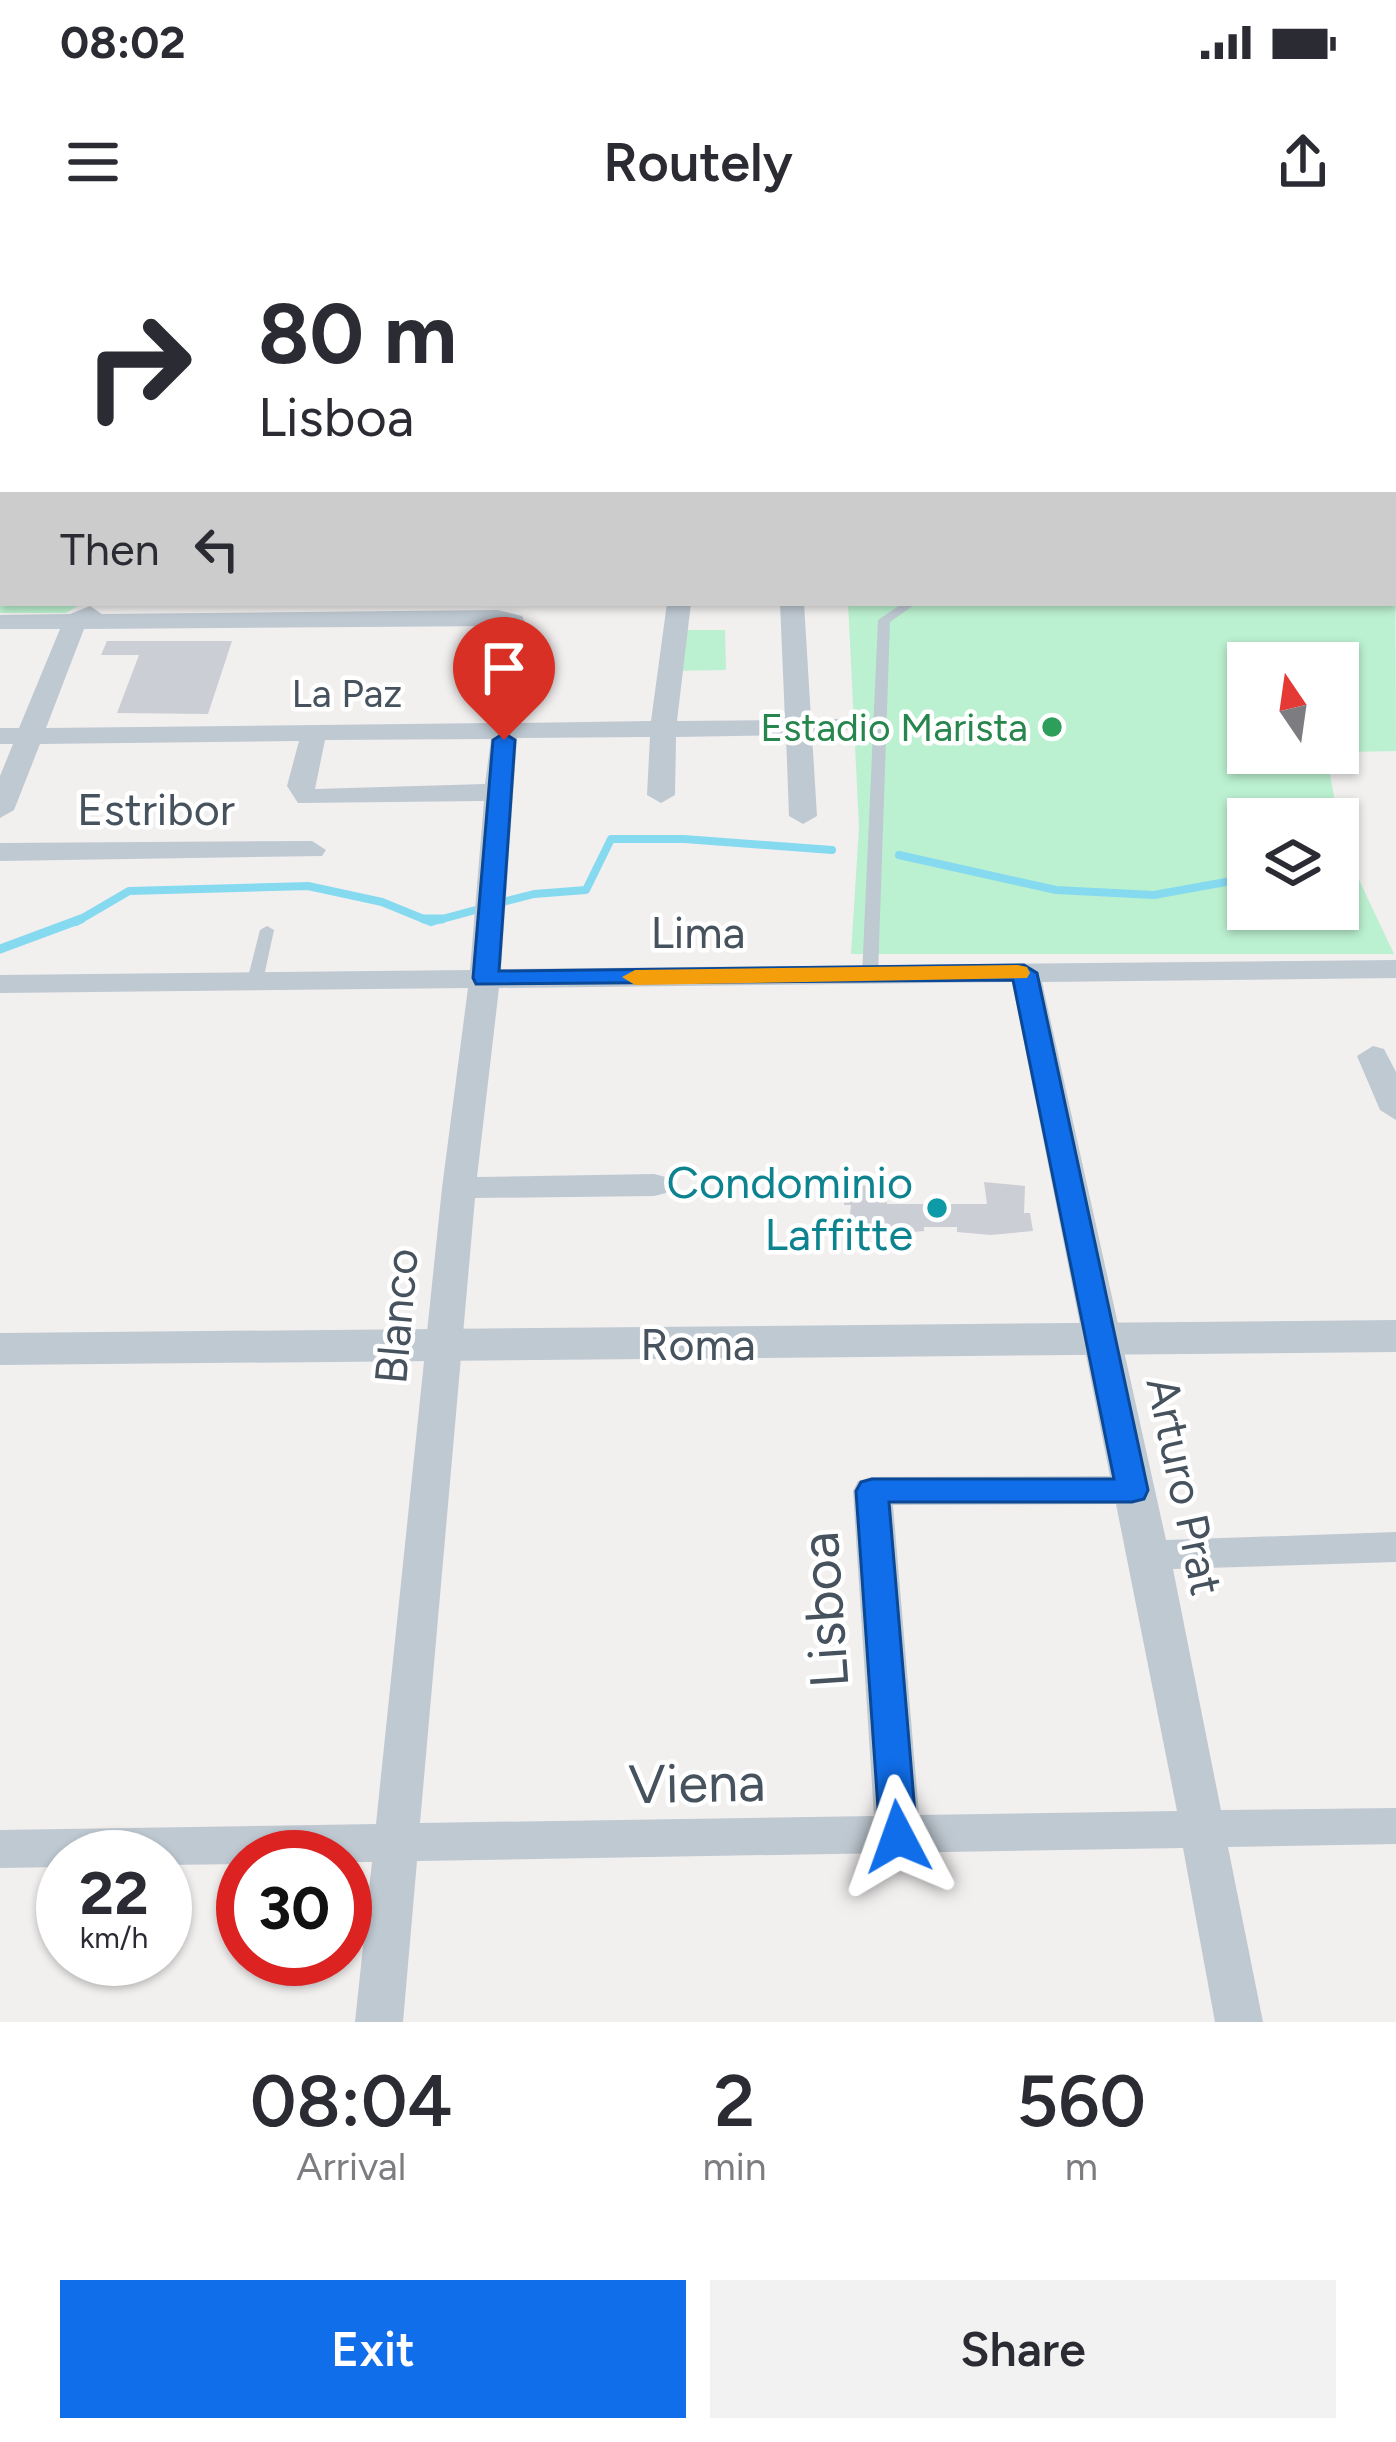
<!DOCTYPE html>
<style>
:root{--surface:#fff;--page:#f2f2f3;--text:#2b2b33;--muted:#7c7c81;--accent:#106eea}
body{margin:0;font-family:Figtree,sans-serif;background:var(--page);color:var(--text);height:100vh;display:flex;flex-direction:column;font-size:45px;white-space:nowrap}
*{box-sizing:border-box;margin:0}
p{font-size:39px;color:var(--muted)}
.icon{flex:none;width:66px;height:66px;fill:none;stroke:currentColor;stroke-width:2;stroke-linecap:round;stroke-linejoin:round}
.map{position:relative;height:1782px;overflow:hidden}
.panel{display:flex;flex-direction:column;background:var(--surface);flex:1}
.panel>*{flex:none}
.hud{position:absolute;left:0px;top:0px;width:1398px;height:366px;box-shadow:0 3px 9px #0004;background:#fff;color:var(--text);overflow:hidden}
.needle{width:78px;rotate:347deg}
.tools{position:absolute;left:1227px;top:402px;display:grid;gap:24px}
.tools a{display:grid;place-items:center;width:132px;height:132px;border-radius:0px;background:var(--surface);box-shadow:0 3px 9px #0004;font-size:60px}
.speed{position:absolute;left:36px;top:1590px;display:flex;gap:24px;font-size:60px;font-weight:700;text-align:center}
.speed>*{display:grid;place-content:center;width:156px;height:156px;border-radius:50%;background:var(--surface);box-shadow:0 3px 9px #0004;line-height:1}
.speed small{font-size:30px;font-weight:400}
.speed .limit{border:18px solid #d22;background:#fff;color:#111}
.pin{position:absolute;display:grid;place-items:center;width:102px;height:102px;color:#fff;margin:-123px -51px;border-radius:50% 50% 50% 0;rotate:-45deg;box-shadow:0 0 12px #0007}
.pin .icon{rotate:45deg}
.me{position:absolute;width:132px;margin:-66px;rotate:356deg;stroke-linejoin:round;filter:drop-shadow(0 0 9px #0008)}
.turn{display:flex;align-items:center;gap:42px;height:252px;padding:0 60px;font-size:54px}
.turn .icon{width:156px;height:156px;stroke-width:2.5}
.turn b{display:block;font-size:84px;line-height:102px}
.then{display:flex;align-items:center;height:114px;padding:0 60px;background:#0003;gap:24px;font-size:45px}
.eta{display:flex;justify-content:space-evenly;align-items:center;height:204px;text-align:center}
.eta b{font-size:72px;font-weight:600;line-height:84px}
.action{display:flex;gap:24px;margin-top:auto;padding:24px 60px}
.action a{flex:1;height:138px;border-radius:0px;background:var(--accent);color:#fff;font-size:48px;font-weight:600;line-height:138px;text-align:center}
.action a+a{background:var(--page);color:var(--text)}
.status{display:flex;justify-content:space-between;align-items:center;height:84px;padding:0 60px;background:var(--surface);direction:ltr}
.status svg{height:33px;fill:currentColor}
header{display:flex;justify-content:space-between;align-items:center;height:156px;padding:0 60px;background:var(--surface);font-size:54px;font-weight:600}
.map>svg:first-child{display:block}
</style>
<div class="status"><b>08:02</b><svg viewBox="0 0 49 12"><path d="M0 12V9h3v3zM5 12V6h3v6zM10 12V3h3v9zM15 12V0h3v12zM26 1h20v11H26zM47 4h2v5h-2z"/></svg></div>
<header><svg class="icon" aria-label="menu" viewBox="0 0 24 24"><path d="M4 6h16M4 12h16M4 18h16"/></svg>Routely<svg class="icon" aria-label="share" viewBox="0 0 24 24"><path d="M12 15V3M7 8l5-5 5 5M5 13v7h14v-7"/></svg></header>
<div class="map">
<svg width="1396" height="1782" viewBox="0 0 1396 1782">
<rect width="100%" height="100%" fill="#f2efef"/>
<path fill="#bbf1d0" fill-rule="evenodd" d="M 0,103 L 3,363 L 82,363 L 66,373 L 0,373 Z
M 1395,254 L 1396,511 L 1349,512 L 1327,518 L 1343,606 L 1394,714 L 851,714 L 859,587 L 848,363 L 1395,363 ZM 1248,423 L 1338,423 L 1338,513 L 1248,513 ZM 1248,579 L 1338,579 L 1338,669 L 1248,669 Z
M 670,390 L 725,390 L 726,430 L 671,431 Z"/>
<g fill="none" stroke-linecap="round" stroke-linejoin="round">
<path stroke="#86daf0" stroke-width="6" d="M 1147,0 L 1152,3
M 1308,3 L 1313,0"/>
<path stroke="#86daf0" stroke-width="8" d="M 899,615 L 1056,650 L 1154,655 L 1248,638
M 1338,632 L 1346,632
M 499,663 L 534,654 L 586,650 L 611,599 L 684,599 L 832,610
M 76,682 L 129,651 L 308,646 L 382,662 L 431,682
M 431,682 L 483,668"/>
<path stroke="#86daf0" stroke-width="9" d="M 424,679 L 442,679
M 0,709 L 81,679"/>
</g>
<path fill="#cbced4" d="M 107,401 L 232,401 L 208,474 L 117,473 L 139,415 L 101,415 Z
M 984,942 L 1025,946 L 1024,973 L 1030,973 L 1033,991 L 991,995 L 957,992 L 957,987 L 924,987 L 924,991 L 888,994 L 848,991 L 851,965 L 844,965 L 844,947 L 885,944 L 887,964 L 987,964 Z"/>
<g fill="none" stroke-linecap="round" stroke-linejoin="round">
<path fill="#bfc9d2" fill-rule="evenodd" d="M 0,120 L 3,120 L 3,126 L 0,126 Z
M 0,290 L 3,290 L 3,296 L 0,296 Z
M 903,363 L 917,363 L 890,382 L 878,736 L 870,741 L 862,736 L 878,380 Z
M 267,686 L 274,690 L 263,741 L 255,746 L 247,741 L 260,690 Z"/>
<path fill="#bfc9d2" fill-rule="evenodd" d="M 1395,35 L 1396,35 L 1396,47 L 1395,47 Z
M 1395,160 L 1396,160 L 1396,172 L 1395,172 Z
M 1395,206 L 1396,207 L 1396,222 L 1395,221 Z
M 667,363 L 691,363 L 677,481 L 785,480 L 780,363 L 804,363 L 811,479 L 838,479 L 851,487 L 838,495 L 812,495 L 817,576 L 803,584 L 789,576 L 786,495 L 676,497 L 675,555 L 661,563 L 647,555 L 650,497 L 517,498 L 501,729 L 1396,720 L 1396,738 L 1042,742 L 1166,1300 L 1396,1292 L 1396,1322 L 1173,1329 L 1221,1570 L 1396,1568 L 1396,1604 L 1228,1607 L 1263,1782 L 1215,1782 L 1183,1608 L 417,1621 L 403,1782 L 355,1782 L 372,1622 L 345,1622 L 345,1617 L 243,1617 L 243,1624 L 165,1625 L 165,1617 L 63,1617 L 63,1627 L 0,1628 L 0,1590 L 376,1584 L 442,948 L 468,748 L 0,753 L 0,735 L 470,730 L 484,561 L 298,563 L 287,546 L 299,501 L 40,504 L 14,570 L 0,578 L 0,536 L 13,504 L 0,504 L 0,488 L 19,488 L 60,389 L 0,389 L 0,375 L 70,374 L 90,366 L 102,374 L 498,370 L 522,376 L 528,388 L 519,483 L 651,481 ZM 503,386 L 492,483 L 46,488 L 84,389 ZM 491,499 L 485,544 L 315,549 L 325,500 ZM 1012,742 L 1110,1236 L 872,1237 L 858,1241 L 853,1251 L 874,1576 L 420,1583 L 475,958 L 654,956 L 666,953 L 671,945 L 666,937 L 654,934 L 477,937 L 499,748 ZM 1116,1264 L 1177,1571 L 919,1575 L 893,1265 Z
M 312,601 L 326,610 L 322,616 L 0,621 L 0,603 Z
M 1373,806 L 1384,809 L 1396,832 L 1396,880 L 1380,870 L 1357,816 Z"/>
<path fill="#bfc9d2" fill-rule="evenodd" d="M 1396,1080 L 1396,1112 L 0,1125 L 0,1093 Z"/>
</g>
<path fill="#106eea" stroke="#0a4898" stroke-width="3" d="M 504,493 L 515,500 L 499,731 L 1024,725 L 1037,733 L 1148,1250 L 1144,1259 L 1132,1262 L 889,1262 L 917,1597 L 912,1608 L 898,1612 L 885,1608 L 880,1597 L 856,1251 L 861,1242 L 872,1239 L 1114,1239 L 1013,740 L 476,744 L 473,738 L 493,500 Z"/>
<path fill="#f59e0b" d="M 1018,725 L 1027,727 L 1030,733 L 1027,738 L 635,745 L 622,737 L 635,730 Z"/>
<circle fill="#2e9e5b" stroke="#fff" stroke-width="4.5" cx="1052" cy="487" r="12"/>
<circle fill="#0f9aa8" stroke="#fff" stroke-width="4.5" cx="937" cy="968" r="12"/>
<g text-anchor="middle" stroke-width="9" stroke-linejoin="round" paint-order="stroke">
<g font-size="39" fill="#46525d" stroke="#fff">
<text x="347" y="467">La Paz</text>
</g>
<g font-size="39" fill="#27864d" stroke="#fff" text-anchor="end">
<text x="1028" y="501">Estadio Marista</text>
</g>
<g font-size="45" fill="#46525d" stroke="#fff">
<text x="156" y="585">Estribor</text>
<text x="698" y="708">Lima</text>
<text transform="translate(396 1076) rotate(-85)" y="16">Blanco</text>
<text x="698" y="1120">Roma</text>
<text transform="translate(1185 1246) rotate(78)" y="16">Arturo Prat</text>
</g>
<g font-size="45" fill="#0d838f" stroke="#fff" text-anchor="end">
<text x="913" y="958">Condominio<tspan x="913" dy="52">Laffitte</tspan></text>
</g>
<g font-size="54" fill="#46525d" stroke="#fff">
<text transform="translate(824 1370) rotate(-94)" y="19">Lisboa</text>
<text transform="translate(697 1543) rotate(-1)" y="19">Viena</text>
</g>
</g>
</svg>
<div class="tools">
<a><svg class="needle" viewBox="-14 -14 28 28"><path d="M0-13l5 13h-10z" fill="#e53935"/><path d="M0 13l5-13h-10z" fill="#7c7c81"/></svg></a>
<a><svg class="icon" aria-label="layers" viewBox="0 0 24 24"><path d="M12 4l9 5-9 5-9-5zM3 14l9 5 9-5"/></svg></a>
</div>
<div class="speed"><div>22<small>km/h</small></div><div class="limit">30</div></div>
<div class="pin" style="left:504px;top:500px;background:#d93025"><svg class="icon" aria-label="arrive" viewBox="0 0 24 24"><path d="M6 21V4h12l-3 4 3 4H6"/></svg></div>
<svg class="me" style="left:898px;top:1597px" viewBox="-20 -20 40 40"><path d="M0-17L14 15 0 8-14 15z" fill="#106eea" stroke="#fff" stroke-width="4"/></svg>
<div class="hud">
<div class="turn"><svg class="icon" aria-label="right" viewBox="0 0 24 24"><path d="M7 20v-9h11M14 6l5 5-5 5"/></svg><div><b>80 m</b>Lisboa</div></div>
<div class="then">Then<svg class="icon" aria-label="left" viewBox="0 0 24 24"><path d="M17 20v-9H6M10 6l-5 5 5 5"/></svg></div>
</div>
</div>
<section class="panel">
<div class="eta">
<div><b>08:04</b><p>Arrival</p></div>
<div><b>2</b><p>min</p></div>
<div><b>560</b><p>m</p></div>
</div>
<div class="action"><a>Exit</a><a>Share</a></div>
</section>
